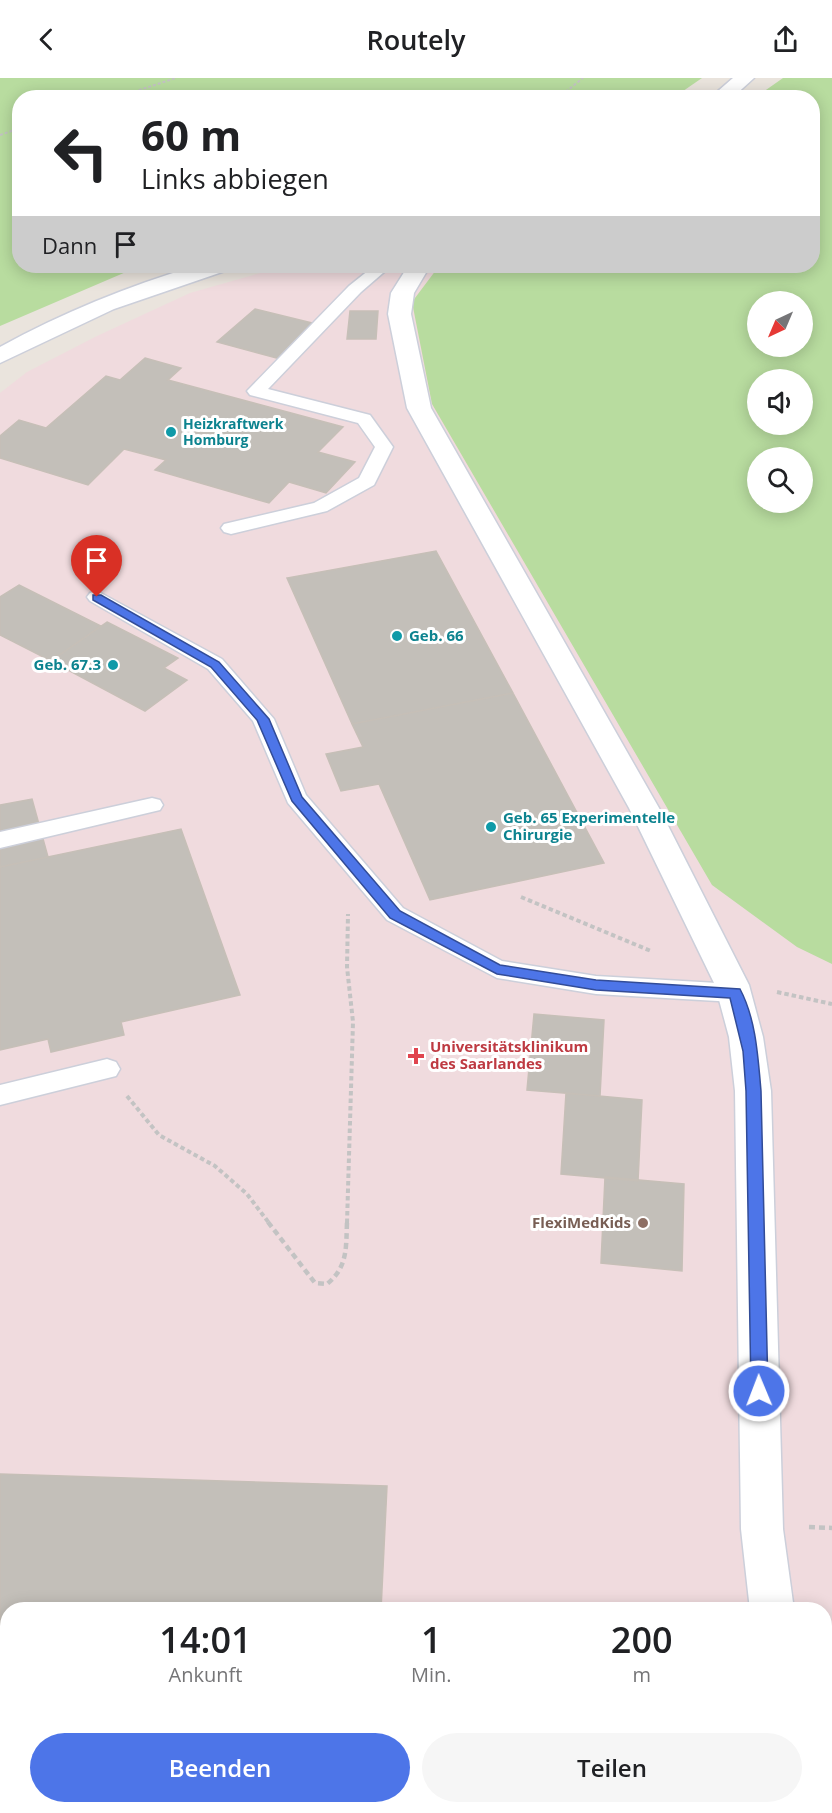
<!DOCTYPE html>
<html lang="de">
<meta charset="utf-8">
<style>
:root{--surface:#fff;--page:#f6f6f6;--text:#202124;--muted:#757577;--accent:#4d75e8}
body{margin:0;font-family:"Open Sans",sans-serif;background:var(--page);color:var(--text);height:100vh;display:flex;flex-direction:column;font-size:22px;white-space:nowrap}
*{box-sizing:border-box;margin:0}
p{font-size:20px;color:var(--muted)}
.icon{flex:none;width:33px;height:33px;fill:none;stroke:currentColor;stroke-width:2;stroke-linecap:round;stroke-linejoin:round}
.map{position:relative;flex:1;overflow:hidden}
.panel{position:absolute;left:0px;top:1524px;width:832px;height:212px;display:flex;flex-direction:column;background:var(--surface);border-radius:24px 24px 0 0;box-shadow:0 3px 15px #0003}
.panel>*{flex:none}
.banner{position:absolute;left:12px;top:12px;width:808px;height:183px;border-radius:24px;box-shadow:0 3px 15px #0003;background:#fff;color:var(--text);overflow:hidden}
.needle{width:39px;rotate:224deg}
.tools{position:absolute;left:747px;top:213px;display:grid;gap:12px}
.tools a{display:grid;place-items:center;width:66px;height:66px;border-radius:50%;background:var(--surface);box-shadow:0 3px 15px #0003;font-size:30px}
.pin{position:absolute;display:grid;place-items:center;width:51px;height:51px;color:#fff;margin:-62px -26px;border-radius:50% 50% 50% 0;rotate:-45deg;box-shadow:0 0 6px #0007}
.pin .icon{rotate:45deg}
.me{position:absolute;width:66px;margin:-33px;rotate:359deg;stroke-linejoin:round;filter:drop-shadow(0 0 4px #0008)}
.turn{display:flex;align-items:center;gap:21px;height:126px;padding:0 30px;font-size:27px}
.turn .icon{width:78px;height:78px;stroke-width:2.5}
.turn b{display:block;font-size:42px;line-height:51px}
.then{display:flex;align-items:center;height:57px;padding:0 30px;background:#0003;gap:12px;font-size:22px}
.eta{display:flex;justify-content:space-evenly;align-items:center;height:102px;text-align:center}
.eta b{font-size:36px;font-weight:600;line-height:42px}
.action{display:flex;gap:12px;margin-top:auto;padding:12px 30px}
.action a{flex:1;height:69px;border-radius:36px;background:var(--accent);color:#fff;font-size:24px;font-weight:600;line-height:69px;text-align:center}
.action a+a{background:var(--page);color:var(--text)}
header{display:flex;justify-content:space-between;align-items:center;height:78px;padding:0 30px;background:var(--surface);font-size:27px;font-weight:600}
.map>svg:first-child{display:block}
</style>
<header><svg class="icon" aria-label="back" viewBox="0 0 24 24"><path d="M15 5l-7 7 7 7"/></svg>Routely<svg class="icon" aria-label="share" viewBox="0 0 24 24"><path d="M12 15V3M7 8l5-5 5 5M5 13v7h14v-7"/></svg></header>
<div class="map">
<svg width="832" height="1735" viewBox="0 0 832 1735">
<rect width="100%" height="100%" fill="#eae4dd"/>
<path fill="#f0dbde" fill-rule="evenodd" d="M 832,69 L 832,1735 L 0,1735 L 0,315 L 27,294 L 97,258 L 190,215 L 285,188 L 813,188 ZM 758,224 L 802,224 L 802,268 L 758,268 ZM 758,302 L 802,302 L 802,346 L 758,346 ZM 758,380 L 802,380 L 802,424 L 758,424 ZM 8,1532 L 825,1532 L 825,1728 L 8,1728 Z"/>
<path fill="#b8dc9f" fill-rule="evenodd" d="M 0,0 L 702,0 L 673,20 L 20,20 L 20,188 L 140,188 L 0,248 Z
M 783,0 L 832,0 L 832,886 L 797,869 L 712,807 L 432,326 L 412,224 L 439,188 L 813,188 L 813,20 L 756,19 ZM 758,224 L 802,224 L 802,268 L 758,268 ZM 758,302 L 802,302 L 802,346 L 758,346 ZM 758,380 L 802,380 L 802,424 L 758,424 Z"/>
<path fill="#c3bfb9" stroke="#c6bfb7" stroke-width="1.5" d="M 255,231 L 316,246 L 280,281 L 217,264 Z
M 350,233 L 378,233 L 376,261 L 347,261 Z
M 145,280 L 181,290 L 168,302 L 343,349 L 318,374 L 355,384 L 326,415 L 289,404 L 269,425 L 155,392 L 166,382 L 124,371 L 88,407 L 0,380 L 0,358 L 19,342 L 46,350 L 106,298 L 120,302 Z
M 436,473 L 513,615 L 352,646 L 287,500 Z
M 19,507 L 101,548 L 51,583 L 0,557 L 0,519 Z
M 107,544 L 178,580 L 164,590 L 187,602 L 145,633 L 51,583 Z
M 513,615 L 604,785 L 430,822 L 379,706 L 341,713 L 326,676 L 363,669 L 352,646 Z
M 32,721 L 48,779 L 0,789 L 0,727 Z
M 181,751 L 240,917 L 121,944 L 124,957 L 51,974 L 48,961 L 0,972 L 0,789 Z
M 534,936 L 604,942 L 600,1018 L 527,1012 Z
M 566,1015 L 642,1022 L 638,1103 L 561,1096 Z
M 605,1099 L 684,1106 L 682,1193 L 601,1185 Z
M 0,1396 L 387,1408 L 381,1532 L 8,1532 L 8,1728 L 372,1728 L 371,1735 L 0,1735 Z"/>
<g fill="none" stroke-linecap="round" stroke-linejoin="round">
<defs>
<path id="service" d="M 374,188 L 391,188 L 361,214 L 268,311 L 370,337 L 393,369 L 374,407 L 327,433 L 231,456 L 224,454 L 221,450 L 224,446 L 314,425 L 359,400 L 375,369 L 358,345 L 250,317 L 247,313 L 349,208 Z
M 97,513 L 222,581 L 274,641 L 306,717 L 403,830 L 502,883 L 596,898 L 735,906 L 744,909 L 747,915 L 744,921 L 735,924 L 596,916 L 497,900 L 387,842 L 288,725 L 253,643 L 208,591 L 90,523 L 87,519 L 90,515 Z
M 152,720 L 160,722 L 163,727 L 160,732 L 0,770 L 0,754 Z
M 107,981 L 116,984 L 120,991 L 116,998 L 0,1027 L 0,1007 Z
M 832,1694 L 832,1729 L 825,1732 L 815,1728 L 825,1728 L 825,1697 Z
M 781,1728 L 815,1728 L 816,1735 L 782,1735 Z"/>
<path id="minor" d="M 408,188 L 430,188 L 414,215 L 411,236 L 431,330 L 659,730 L 749,907 L 763,959 L 771,1013 L 783,1451 L 794,1532 L 750,1532 L 741,1451 L 735,1013 L 729,959 L 715,907 L 629,730 L 407,330 L 388,236 L 391,215 Z"/>
<path id="tertiary" d="M 733,0 L 754,0 L 732,20 L 710,20 Z
M 196,188 L 228,188 L 225,193 L 114,231 L 0,285 L 0,269 C 62,235 128,208 196,188 Z"/>
</defs>
<use href="#service" stroke="#cccfda" stroke-width="3"/>
<use href="#minor" stroke="#cccfda" stroke-width="3"/>
<use href="#tertiary" stroke="#cccfda" stroke-width="3"/>
<path stroke="#c3c3c3" stroke-width="2" stroke-dasharray="3 2" stroke-linecap="butt" d="M 115,20 L 176,0
M 558,20 L 583,0
M 0,57 L 20,50"/>
<path stroke="#c3c3c3" stroke-width="4" stroke-dasharray="4.5 3" stroke-linecap="butt" d="M 521,819 L 651,873
M 777,914 L 832,926
M 127,1018 L 159,1057 L 215,1088 L 247,1116 L 269,1145
M 347,1145 L 353,944 L 347,889 L 348,836"/>
<path stroke="#c3c3c3" stroke-width="4.5" stroke-dasharray="6 4" stroke-linecap="butt" d="M 268,1144 L 315,1205 L 327,1206 C 348,1189 346,1169 347,1144
M 809,1449 L 832,1450"/>
<use href="#service" fill="#fff" fill-rule="evenodd"/>
<use href="#minor" fill="#fff" fill-rule="evenodd"/>
<use href="#tertiary" fill="#fff" fill-rule="evenodd"/>
</g>
<path fill="#4d75e8" stroke="#324c97" stroke-width="1.5" d="M 93,517 L 101,517 L 219,584 L 269,641 L 302,719 L 400,833 L 500,887 L 596,902 L 740,911 C 756,941 758,979 761,1013 L 768,1313 L 765,1318 L 759,1320 L 753,1318 L 751,1313 L 746,1013 L 743,973 L 730,920 L 596,912 L 497,896 L 390,840 L 292,723 L 257,642 L 211,589 L 93,522 Z"/>
<g fill="#0f9aa8" stroke="#fff" stroke-width="2">
<circle cx="171" cy="354" r="6"/>
<circle cx="397" cy="558" r="6"/>
<circle cx="113" cy="587" r="6"/>
<circle cx="491" cy="749" r="6"/>
</g>
<path fill="#e0444e" stroke="#fff" stroke-width="2" d="M413 969h6v6h6v6h-6v6h-6v-6h-6v-6h6z"/>
<circle fill="#8d6e63" stroke="#fff" stroke-width="2" cx="643" cy="1145" r="6"/>
<g text-anchor="middle" stroke-width="6" stroke-linejoin="round" paint-order="stroke">
<g font-size="14" font-weight="bold" fill="#0d838f" stroke="#fff" text-anchor="start">
<text x="183" y="351">Heizkraftwerk<tspan x="183" dy="16">Homburg</tspan></text>
</g>
<g font-size="15" font-weight="bold" fill="#0d838f" stroke="#fff" text-anchor="start">
<text x="409" y="563">Geb. 66</text>
<text x="101" y="592" text-anchor="end">Geb. 67.3</text>
<text x="503" y="745">Geb. 65 Experimentelle<tspan x="503" dy="17">Chirurgie</tspan></text>
</g>
<g font-size="15" font-weight="bold" fill="#be3a42" stroke="#fff" text-anchor="start">
<text x="430" y="974">Universitätsklinikum<tspan x="430" dy="17">des Saarlandes</tspan></text>
</g>
<g font-size="15" font-weight="bold" fill="#785e54" stroke="#fff" text-anchor="end">
<text x="631" y="1150">FlexiMedKids</text>
</g>
</g>
</svg>
<div class="tools">
<a><svg class="needle" viewBox="-14 -14 28 28"><path d="M0-13l5 13h-10z" fill="#e53935"/><path d="M0 13l5-13h-10z" fill="#757577"/></svg></a>
<a><svg class="icon" aria-label="sound" viewBox="0 0 24 24"><path d="M4 9h4l5-4v14l-5-4H4zM17 9q2 3 0 6"/></svg></a>
<a><svg class="icon" aria-label="search" viewBox="0 0 24 24"><circle cx="10" cy="10" r="6"/><path d="M15 15l6 6"/></svg></a>
</div>
<div class="pin" style="left:97px;top:519px;background:#d93025"><svg class="icon" aria-label="arrive" viewBox="0 0 24 24"><path d="M6 21V4h12l-3 4 3 4H6"/></svg></div>
<svg class="me" style="left:759px;top:1313px" viewBox="-20 -20 40 40"><circle r="17" fill="#4d75e8" stroke="#fff" stroke-width="3"/><path d="M0-11L8 9 0 5-8 9z" fill="#fff"/></svg>
<div class="banner">
<div class="turn"><svg class="icon" aria-label="left" viewBox="0 0 24 24"><path d="M17 20v-9H6M10 6l-5 5 5 5"/></svg><div><b>60 m</b>Links abbiegen</div></div>
<div class="then">Dann<svg class="icon" aria-label="arrive" viewBox="0 0 24 24"><path d="M6 21V4h12l-3 4 3 4H6"/></svg></div>
</div>
<section class="panel">
<div class="eta">
<div><b>14:01</b><p>Ankunft</p></div>
<div><b>1</b><p>Min.</p></div>
<div><b>200</b><p>m</p></div>
</div>
<div class="action"><a>Beenden</a><a>Teilen</a></div>
</section>
</div>
